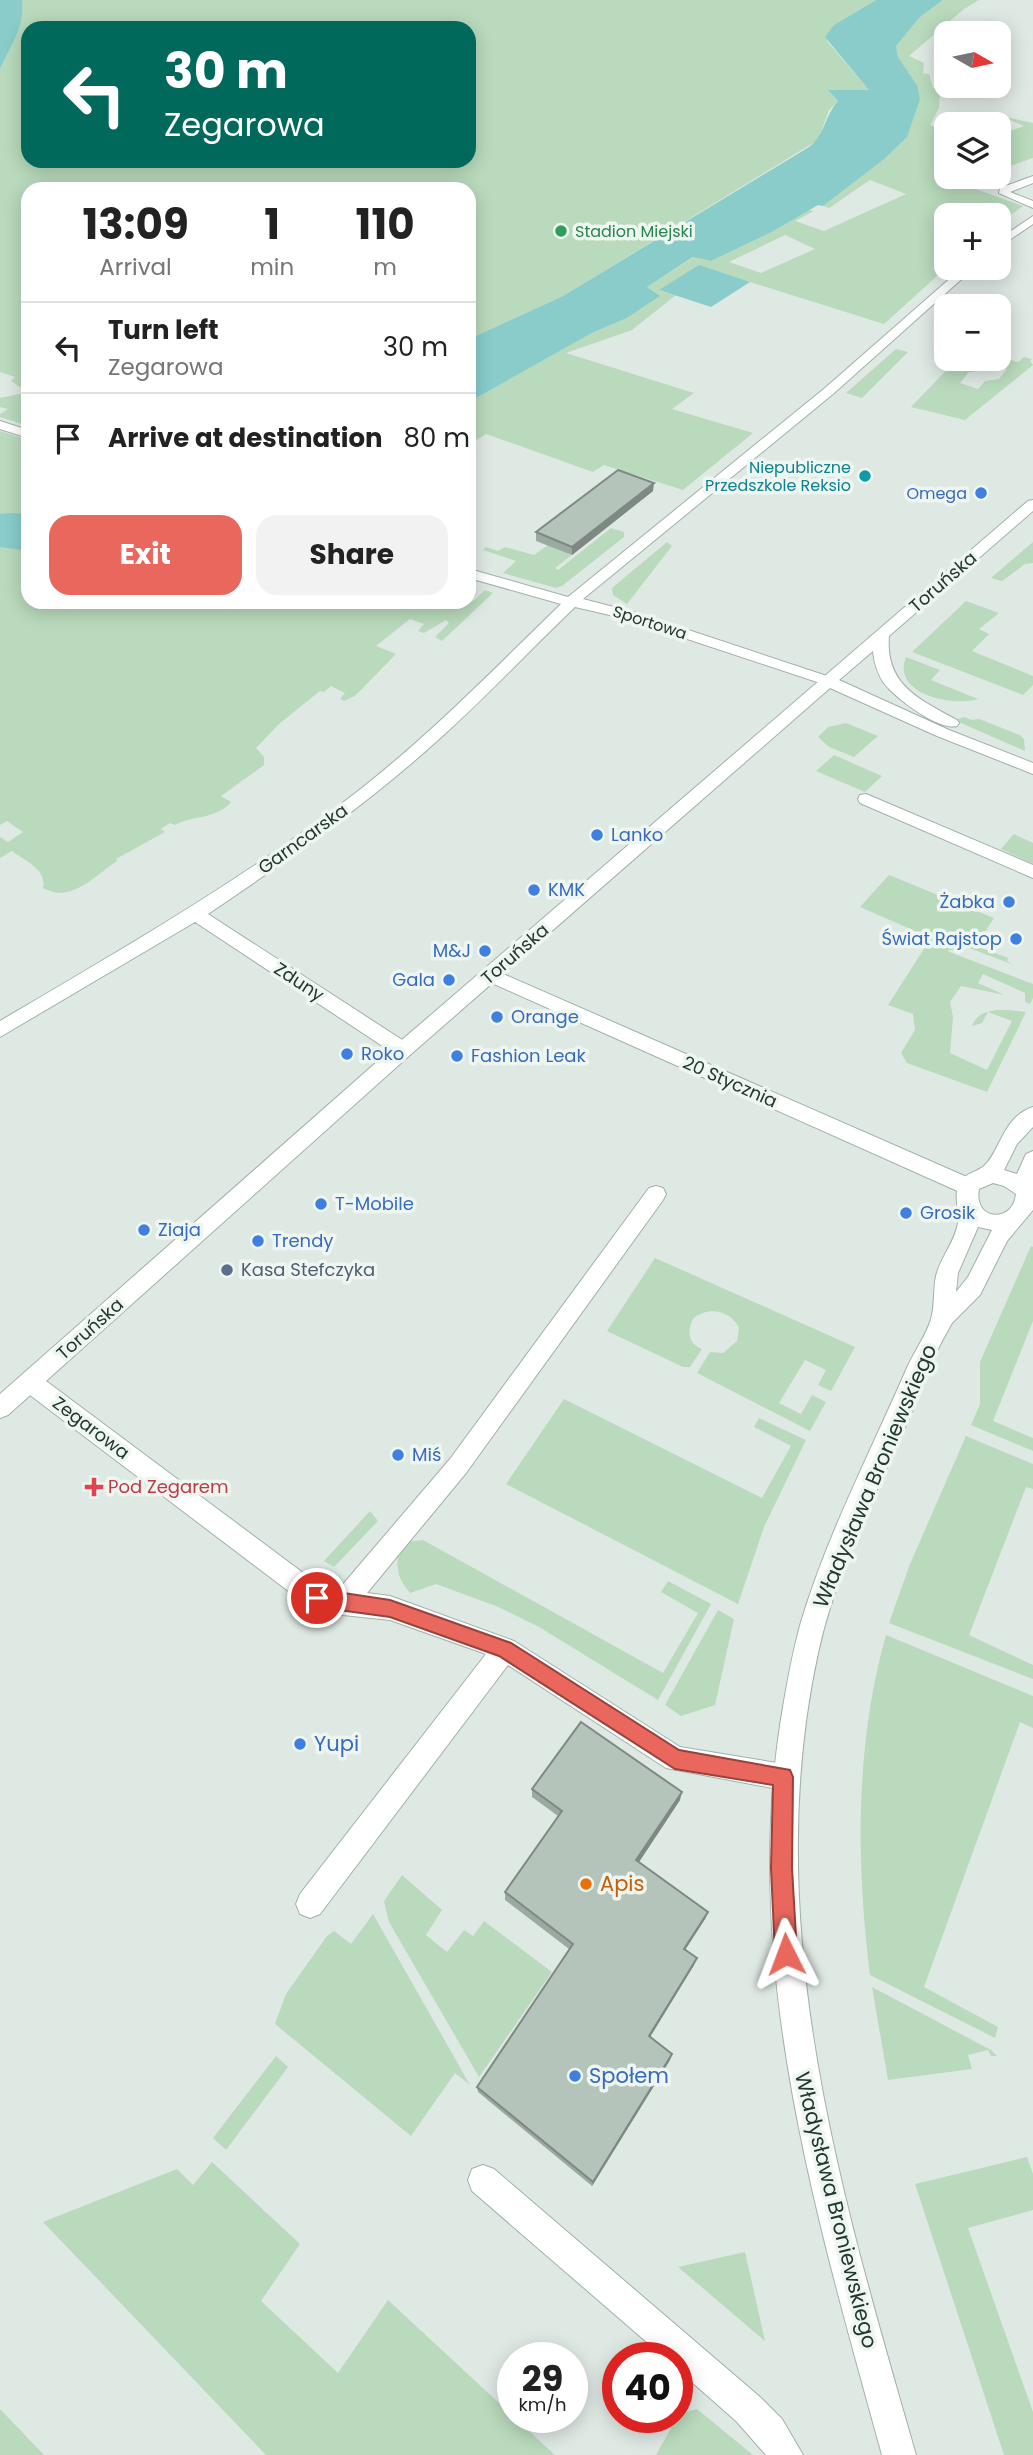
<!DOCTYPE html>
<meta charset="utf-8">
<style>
:root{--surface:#fff;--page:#f2f2f2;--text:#222;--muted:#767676;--line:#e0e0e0;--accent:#e9675d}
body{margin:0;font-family:Poppins,sans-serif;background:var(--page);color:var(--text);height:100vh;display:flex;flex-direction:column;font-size:26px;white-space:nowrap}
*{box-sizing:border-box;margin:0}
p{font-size:23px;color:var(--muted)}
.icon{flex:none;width:38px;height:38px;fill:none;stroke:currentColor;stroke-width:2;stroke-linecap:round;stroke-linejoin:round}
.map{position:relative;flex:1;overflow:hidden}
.sheet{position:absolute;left:21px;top:182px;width:455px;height:427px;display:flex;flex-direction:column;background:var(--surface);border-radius:21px;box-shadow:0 4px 18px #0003}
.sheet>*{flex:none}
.hud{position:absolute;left:21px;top:21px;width:455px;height:147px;border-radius:21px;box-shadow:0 4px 18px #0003;background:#00695c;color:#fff;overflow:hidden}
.needle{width:46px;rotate:99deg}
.fabs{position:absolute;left:934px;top:21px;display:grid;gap:14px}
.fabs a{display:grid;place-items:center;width:77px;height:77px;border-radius:14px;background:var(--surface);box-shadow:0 4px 18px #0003;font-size:35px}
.speed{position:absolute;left:497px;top:2342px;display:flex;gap:14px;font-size:35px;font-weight:700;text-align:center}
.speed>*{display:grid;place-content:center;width:91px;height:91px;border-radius:50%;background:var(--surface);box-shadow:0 4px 18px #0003;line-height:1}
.speed small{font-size:18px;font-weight:400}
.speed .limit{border:10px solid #d22;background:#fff;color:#111}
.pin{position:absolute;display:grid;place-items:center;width:60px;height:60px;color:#fff;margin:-30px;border:4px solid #fff;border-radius:50%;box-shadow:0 2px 7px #0007}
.me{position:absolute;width:77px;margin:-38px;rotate:357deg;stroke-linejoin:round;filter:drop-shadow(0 0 5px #0008)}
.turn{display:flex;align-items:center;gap:24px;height:147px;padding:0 28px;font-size:32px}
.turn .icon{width:91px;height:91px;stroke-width:2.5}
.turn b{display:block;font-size:49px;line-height:60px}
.eta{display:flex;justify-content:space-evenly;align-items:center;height:119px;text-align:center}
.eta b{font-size:42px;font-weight:700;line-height:49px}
.cta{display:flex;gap:14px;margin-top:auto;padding:14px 28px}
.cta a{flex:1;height:80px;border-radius:21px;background:var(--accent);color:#fff;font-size:28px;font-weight:700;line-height:80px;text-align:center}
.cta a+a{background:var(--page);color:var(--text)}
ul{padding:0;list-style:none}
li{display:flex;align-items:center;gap:21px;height:91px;padding:0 28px;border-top:2px solid var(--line)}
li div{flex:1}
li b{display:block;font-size:26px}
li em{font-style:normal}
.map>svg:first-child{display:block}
</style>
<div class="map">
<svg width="1033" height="2455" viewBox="0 0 1033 2455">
<rect width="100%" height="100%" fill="#dfe9e3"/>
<path fill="#b9dabc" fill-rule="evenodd" d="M 22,0 L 876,0 L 834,25 L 827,41 L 870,91 L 829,91 L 838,101 L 829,110 L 818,140 L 563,296 L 469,339 L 469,189 L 28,189 L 28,392 L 11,381 L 15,377 L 0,372 L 0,69 C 10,48 26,24 22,0 ZM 28,28 L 469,28 L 469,161 L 28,161 Z
M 943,0 L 979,0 L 964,9 L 909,56 L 924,63 L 923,73 L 929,74 L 933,88 L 940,89 L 939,108 L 930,125 L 947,132 L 945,178 L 1023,206 L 999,224 L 999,215 L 947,215 L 947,267 L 884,324 L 699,266 L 660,291 L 676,295 L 632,330 L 566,353 L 694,393 L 672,409 L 753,433 L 683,490 L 604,465 L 593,472 L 486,434 L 469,445 L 469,402 L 592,333 L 627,318 L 660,296 L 647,287 L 694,257 L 711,261 L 770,233 L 809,210 L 814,211 L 795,221 L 824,231 L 906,194 L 870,180 L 829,208 L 823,206 L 883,160 L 917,85 L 898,57 L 896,46 L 920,17 ZM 785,235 L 815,249 L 761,273 L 729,262 Z
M 1010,118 L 1033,123 L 1033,158 L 999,170 L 999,135 L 1024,126 L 1008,119 Z
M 896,349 L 908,352 L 862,398 L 846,393 Z
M 999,357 L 1018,362 L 1024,357 L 1032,359 L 1030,361 L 1033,365 L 965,420 L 911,407 L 957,359 ZM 984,363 L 1007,369 L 999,379 L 985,381 L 978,389 L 960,383 L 969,372 L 979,371 Z
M 19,394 L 28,397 L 28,426 L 0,417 L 0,414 L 8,409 L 0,407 L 0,398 Z
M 0,431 L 28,440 L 28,602 L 427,602 L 425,605 L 433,608 L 438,604 L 443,606 L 445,604 L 443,602 L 457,602 L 454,606 C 467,610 475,599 485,590 L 493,593 L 442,641 L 435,637 L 449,623 L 446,620 L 424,633 L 418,631 L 424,624 L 410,619 L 376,646 L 396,654 L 355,696 L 344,701 L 340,699 L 345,693 L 331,686 L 324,692 L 320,691 L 279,724 L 256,748 L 264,757 L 264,765 L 221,796 L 231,802 C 217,819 194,815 175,825 L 170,823 L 161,829 L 165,832 L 116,859 L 117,861 C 95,875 72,904 43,888 C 47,869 25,861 12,851 L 0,858 L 0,837 L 8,842 L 23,832 L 7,821 L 0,825 Z
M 611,528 L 624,532 L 624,537 L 562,586 L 556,588 L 503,573 L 516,561 L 483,550 L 486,547 L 498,551 L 505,547 L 534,555 L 548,545 L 572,555 L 555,568 L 558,570 Z
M 667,542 L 672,546 L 627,604 L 613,595 L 612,588 Z
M 1033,542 L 1033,563 L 1025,564 L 1002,581 L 991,578 Z
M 966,601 L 999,613 L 979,629 L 989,634 L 972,651 L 1033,676 L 1033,685 L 1023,695 L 912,652 Z
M 906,657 L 940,670 L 931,680 L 978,699 C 953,707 891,694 906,657 Z
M 964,717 L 972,720 L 979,719 L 1020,735 L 1024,739 L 1025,751 L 954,720 Z
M 846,723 L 878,736 L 854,757 L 829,747 L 818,737 L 828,727 Z
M 834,755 L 882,776 L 865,792 L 816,771 Z
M 1014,834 L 1033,843 L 1033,864 L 1001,849 Z
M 889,875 L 994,918 L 976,946 L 1008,958 L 1007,961 L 1014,965 L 964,946 L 947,951 L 1033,984 L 1033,998 L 1030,1004 L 1025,1002 L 1025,993 L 983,974 L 978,983 L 1005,995 L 961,986 L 950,1002 L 953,1017 L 950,1053 L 987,1070 L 1012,1021 L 988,1012 L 982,1023 L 972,1026 C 980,1005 1007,1010 1026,1012 L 987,1092 L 907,1063 L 901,1053 L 915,1030 L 913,1014 L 888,1005 L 931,938 L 860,907 Z
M 1031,1246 L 1033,1247 L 1033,1321 L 993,1421 L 1033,1438 L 1033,1451 L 971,1425 L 980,1404 L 980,1362 Z
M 655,1258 L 855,1347 L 831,1391 L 818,1385 L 826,1370 L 805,1360 L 779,1403 L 801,1414 L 812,1395 L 826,1402 L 810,1431 L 697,1373 L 710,1352 L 723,1353 L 737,1341 L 739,1328 C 730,1310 708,1306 693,1319 C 687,1331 688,1344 702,1349 L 690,1367 L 683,1367 L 607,1331 Z
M 564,1399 L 762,1498 L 791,1446 L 754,1427 L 759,1418 L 806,1440 L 764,1527 L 738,1604 L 506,1484 Z
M 966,1436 L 1033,1464 L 1033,1489 L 1026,1487 L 969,1635 L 1033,1665 L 1033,1679 L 889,1623 L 910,1564 Z
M 370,1511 L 378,1521 L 334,1567 L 324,1561 Z
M 423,1540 L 663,1673 L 698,1613 L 661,1592 L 668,1581 L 711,1604 L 658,1700 L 539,1627 L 496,1606 L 436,1584 L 410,1593 C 396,1577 393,1561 404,1542 Z
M 718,1610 L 734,1619 L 715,1705 L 681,1716 L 665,1705 Z
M 886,1635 L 1033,1696 L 1033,1728 L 1020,1722 L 924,1987 L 998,2027 L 995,2038 L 870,1975 C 856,1862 855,1745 886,1635 Z
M 402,1875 L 442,1910 L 426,1935 L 447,1952 L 464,1930 L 473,1936 L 484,1921 L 552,1972 L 479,2077 L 389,1922 L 384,1901 Z
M 373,1914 L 470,2085 L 455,2073 L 411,2136 L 275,2024 L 286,1994 L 327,1936 L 334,1931 L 351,1944 Z
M 872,1987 L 991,2050 L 997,2056 L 991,2056 L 988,2050 L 968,2055 L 972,2069 L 888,2080 Z
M 276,2056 L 288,2067 L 226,2150 L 213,2138 Z
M 1027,2157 L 1033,2174 L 1033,2210 L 968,2228 L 1033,2412 L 1033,2455 L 1004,2455 L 915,2184 Z
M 212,2162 L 300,2244 L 261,2301 L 338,2373 L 388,2300 L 555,2455 L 266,2455 L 43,2222 L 177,2169 L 193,2185 Z
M 745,2252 L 765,2341 L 678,2267 Z
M 0,2409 L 44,2455 L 0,2455 Z
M 697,2409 L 753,2455 L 656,2455 L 679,2414 Z"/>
<path fill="#89ccca" d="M 0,0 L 22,0 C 26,24 10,48 0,69 Z
M 876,0 L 943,0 L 920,17 L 896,46 L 898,57 L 917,85 L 920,99 L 907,137 L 883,160 L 823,206 L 818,205 L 770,233 L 711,261 L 693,257 L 647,287 L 660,296 L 627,318 L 592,333 L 469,402 L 469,339 L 563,296 L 809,147 C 825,135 825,115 838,101 L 828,90 L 869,90 L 825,37 L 834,25 Z
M 699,265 L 750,282 L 711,307 L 659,290 Z
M 10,513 L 28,514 L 28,554 L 22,550 L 0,547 L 0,514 Z"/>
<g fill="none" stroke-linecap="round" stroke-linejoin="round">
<defs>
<path id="minor" d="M 1033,176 L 1033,183 L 1010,192 L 1033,201 L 1033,208 L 999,193 L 1000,188 Z
M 1033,216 L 1033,224 L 999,247 L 999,239 Z
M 962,268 L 974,268 L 833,394 L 583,599 L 637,613 L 833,678 L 836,681 L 833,684 L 823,684 L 627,619 L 575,607 C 529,651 485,698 437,741 C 366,805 288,860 208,914 L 410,1045 L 413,1050 L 410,1055 L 396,1055 L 195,922 L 0,1037 L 0,1021 C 119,951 239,882 349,798 C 425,740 492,671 561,604 L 469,578 L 469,569 L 568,597 L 825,388 Z
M 0,421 L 28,430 L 28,438 L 0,429 Z
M 866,794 L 1033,865 L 1033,878 L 860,803 L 858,799 L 860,795 Z
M 492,969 L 976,1181 L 979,1187 L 976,1193 L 969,1195 L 962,1193 L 485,980 L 483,975 L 485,970 Z
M 656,1186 L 663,1188 L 666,1194 L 663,1200 L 466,1473 L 367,1593 L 390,1596 L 514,1641 L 680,1747 L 783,1764 L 792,1768 L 796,1777 L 792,1786 L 783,1790 L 666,1768 L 508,1665 L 320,1914 L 310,1918 L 300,1914 L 296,1904 L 300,1894 L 486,1654 L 390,1620 L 343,1615 L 308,1606 L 22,1389 L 19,1382 L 22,1375 L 30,1372 L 38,1375 L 322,1587 L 339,1589 L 450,1459 L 649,1188 Z
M 483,2165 L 494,2169 L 760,2397 L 782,2419 L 803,2455 L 766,2455 L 736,2421 L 677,2369 L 677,2357 L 664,2357 L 472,2191 L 468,2180 L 472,2169 Z"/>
<path id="tertiary" d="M 1033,500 L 1033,511 L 889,636 C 885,685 919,699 957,720 L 959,723 L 957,726 C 938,731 894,697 883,682 C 877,672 874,662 873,651 L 839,680 L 949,730 L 1033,763 L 1033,774 L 937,736 L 830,688 L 410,1055 L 8,1415 L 0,1418 L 0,1394 L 396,1045 L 1028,501 Z
M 1033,1107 L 1033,1127 L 1017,1144 L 1004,1170 L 1017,1174 L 1026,1154 L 1033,1151 L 1033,1210 L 1007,1241 L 980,1295 L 952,1323 L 942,1341 C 927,1370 917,1402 903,1432 C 871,1504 835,1575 818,1653 C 759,1925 841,2195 916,2455 L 882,2455 C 815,2212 739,1960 783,1707 C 788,1678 793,1650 801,1622 C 827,1535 870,1453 906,1370 C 913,1353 926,1336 931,1319 C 935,1306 933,1290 936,1276 C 940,1258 955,1242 958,1223 C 960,1209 952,1194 961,1181 C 966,1173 977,1172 984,1166 C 1000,1152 1003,1116 1033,1107 ZM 993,1183 L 1004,1186 L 1016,1194 C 1013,1224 973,1221 979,1189 ZM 978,1227 L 992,1230 L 968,1277 L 956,1292 L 958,1273 Z"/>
</defs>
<use href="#minor" stroke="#a2b0a9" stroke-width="2"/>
<use href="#tertiary" stroke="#a2b0a9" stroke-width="2"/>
<use href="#minor" fill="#fff" fill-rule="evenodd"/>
<use href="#tertiary" fill="#fff" fill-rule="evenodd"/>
</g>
<path fill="#9ca9a1" d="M 653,491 L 572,555 L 536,541 L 536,532 Z
M 532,1789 L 680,1800 L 639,1862 L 708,1912 L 705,1919 L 685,1950 L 694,1965 L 650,2037 L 672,2054 L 670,2060 L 592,2186 L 478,2092 L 477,2087 L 569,1949 L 505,1900 L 505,1892 L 558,1816 L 532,1797 Z"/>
<path fill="#7f8983" d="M 654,483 L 653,491 L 572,555 L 572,547 Z
M 682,1792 L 680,1800 L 635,1868 L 636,1860 Z
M 708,1912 L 705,1919 L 681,1956 L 684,1949 Z
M 697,1958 L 694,1965 L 647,2042 L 649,2036 Z
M 672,2054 L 670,2060 L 592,2186 L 593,2182 Z"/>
<path fill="#b5c4bb" stroke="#7f8983" stroke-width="2" d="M 618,470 L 654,483 L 572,547 L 536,532 Z
M 581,1722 L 682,1792 L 636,1860 L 708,1912 L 684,1949 L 697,1958 L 649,2036 L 672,2054 L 593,2182 L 477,2087 L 573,1944 L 505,1892 L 562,1811 L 532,1789 Z"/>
<path fill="#e9675d" stroke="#97433c" stroke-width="2" d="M 317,1589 L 390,1600 L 511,1643 L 679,1750 L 790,1770 L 793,1777 L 792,1868 L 797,1954 L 794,1961 L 786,1964 L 778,1961 L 775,1954 L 771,1868 L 773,1785 L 675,1769 L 499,1656 L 390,1617 L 317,1607 L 310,1604 L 308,1598 L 310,1592 Z"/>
<circle fill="#2e9e5b" stroke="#eff6f1" stroke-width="2.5" cx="561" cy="231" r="7"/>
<circle fill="#0f9aa8" stroke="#eff6f1" stroke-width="2.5" cx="865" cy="476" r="7"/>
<g fill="#3f7fe0" stroke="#eff6f1" stroke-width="2.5">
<circle cx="981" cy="493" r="7"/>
<circle cx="597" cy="835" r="7"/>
<circle cx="534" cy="890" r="7"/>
<circle cx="1009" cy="902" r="7"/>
<circle cx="1016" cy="939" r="7"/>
<circle cx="485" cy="951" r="7"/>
<circle cx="449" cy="980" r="7"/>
<circle cx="497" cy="1017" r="7"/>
<circle cx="347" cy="1054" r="7"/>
<circle cx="457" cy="1056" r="7"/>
<circle cx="321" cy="1204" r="7"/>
<circle cx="906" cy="1213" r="7"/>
<circle cx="144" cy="1230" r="7"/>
<circle cx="258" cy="1241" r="7"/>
<circle cx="398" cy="1455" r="7"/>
<circle cx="300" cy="1744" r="7"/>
<circle cx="575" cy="2076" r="7"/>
</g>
<circle fill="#5c6f8a" stroke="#eff6f1" stroke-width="2.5" cx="227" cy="1270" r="7"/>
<path fill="#e0444e" stroke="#eff6f1" stroke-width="2.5" d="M90.5 1476.5h7v7h7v7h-7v7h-7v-7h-7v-7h7z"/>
<circle fill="#e8710a" stroke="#eff6f1" stroke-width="2.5" cx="586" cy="1884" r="7"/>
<g text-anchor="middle" stroke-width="7" stroke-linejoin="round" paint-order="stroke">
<g font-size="16" fill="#27864d" stroke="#eff6f1" text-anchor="start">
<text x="575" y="237">Stadion Miejski</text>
</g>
<g font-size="16" fill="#0d838f" stroke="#eff6f1" text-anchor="end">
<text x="851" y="473">Niepubliczne<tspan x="851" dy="18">Przedszkole Reksio</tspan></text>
</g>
<g font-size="16" fill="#366cbe" stroke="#eff6f1" text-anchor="end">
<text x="967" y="499">Omega</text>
</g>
<g font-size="16" fill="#21382e" stroke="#eff6f1">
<text transform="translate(650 622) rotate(18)" y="6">Sportowa</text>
</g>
<g font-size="18" fill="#21382e" stroke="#eff6f1">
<text transform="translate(943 582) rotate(-41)" y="6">Toruńska</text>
<text transform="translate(303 839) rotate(-36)" y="6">Garncarska</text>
<text transform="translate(515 954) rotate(-41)" y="6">Toruńska</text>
<text transform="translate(299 982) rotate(33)" y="6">Zduny</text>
<text transform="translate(730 1082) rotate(24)" y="6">20 Stycznia</text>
<text transform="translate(90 1329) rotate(-42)" y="6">Toruńska</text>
<text transform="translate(91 1428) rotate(37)" y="6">Zegarowa</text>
</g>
<g font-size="18" fill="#366cbe" stroke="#eff6f1" text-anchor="start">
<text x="611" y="841">Lanko</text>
<text x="548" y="896">KMK</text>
<text x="995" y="908" text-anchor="end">Żabka</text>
<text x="1002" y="945" text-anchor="end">Świat Rajstop</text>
<text x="471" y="957" text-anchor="end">M&amp;J</text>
<text x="435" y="986" text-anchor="end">Gala</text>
<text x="511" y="1023">Orange</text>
<text x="361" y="1060">Roko</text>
<text x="471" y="1062">Fashion Leak</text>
<text x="335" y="1210">T-Mobile</text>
<text x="920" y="1219">Grosik</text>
<text x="158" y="1236">Ziaja</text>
<text x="272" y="1247">Trendy</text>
<text x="412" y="1461">Miś</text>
</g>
<g font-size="18" fill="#4e5e75" stroke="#eff6f1" text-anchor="start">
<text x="241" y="1276">Kasa Stefczyka</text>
</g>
<g font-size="18" fill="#be3a42" stroke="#eff6f1" text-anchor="start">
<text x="108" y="1493">Pod Zegarem</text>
</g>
<g font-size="21" fill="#21382e" stroke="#eff6f1">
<text transform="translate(875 1476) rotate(-67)" y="7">Władysława Broniewskiego</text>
<text transform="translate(836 2210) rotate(76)" y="7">Władysława Broniewskiego</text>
</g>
<g font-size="21" fill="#366cbe" stroke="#eff6f1" text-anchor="start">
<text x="314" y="1751">Yupi</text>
<text x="589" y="2083">Społem</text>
</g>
<g font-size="21" fill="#c56008" stroke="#eff6f1" text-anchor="start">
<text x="600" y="1891">Apis</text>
</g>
</g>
</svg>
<div class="fabs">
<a><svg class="needle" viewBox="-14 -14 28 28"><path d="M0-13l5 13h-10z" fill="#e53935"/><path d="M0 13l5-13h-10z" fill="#767676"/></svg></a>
<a><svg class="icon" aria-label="layers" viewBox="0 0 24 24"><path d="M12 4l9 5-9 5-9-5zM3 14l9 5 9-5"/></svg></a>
<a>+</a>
<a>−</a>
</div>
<div class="speed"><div>29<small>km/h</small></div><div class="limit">40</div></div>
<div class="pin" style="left:317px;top:1598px;background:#d93025"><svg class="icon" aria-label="arrive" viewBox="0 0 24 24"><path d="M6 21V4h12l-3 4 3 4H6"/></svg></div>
<svg class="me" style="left:786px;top:1954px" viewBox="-20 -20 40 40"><path d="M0-17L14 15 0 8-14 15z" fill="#e9675d" stroke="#fff" stroke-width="4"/></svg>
<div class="hud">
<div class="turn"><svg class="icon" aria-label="left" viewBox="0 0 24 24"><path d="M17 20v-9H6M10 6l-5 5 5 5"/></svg><div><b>30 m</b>Zegarowa</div></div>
</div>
<section class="sheet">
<div class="eta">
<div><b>13:09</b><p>Arrival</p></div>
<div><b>1</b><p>min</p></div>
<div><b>110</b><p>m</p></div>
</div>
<ul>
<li><svg class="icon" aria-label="left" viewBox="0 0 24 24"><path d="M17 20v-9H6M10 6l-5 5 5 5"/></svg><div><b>Turn left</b><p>Zegarowa</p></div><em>30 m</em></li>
<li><svg class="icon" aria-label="arrive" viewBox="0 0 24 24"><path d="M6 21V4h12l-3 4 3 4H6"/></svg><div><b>Arrive at destination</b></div><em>80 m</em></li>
</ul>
<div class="cta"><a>Exit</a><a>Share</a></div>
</section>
</div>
